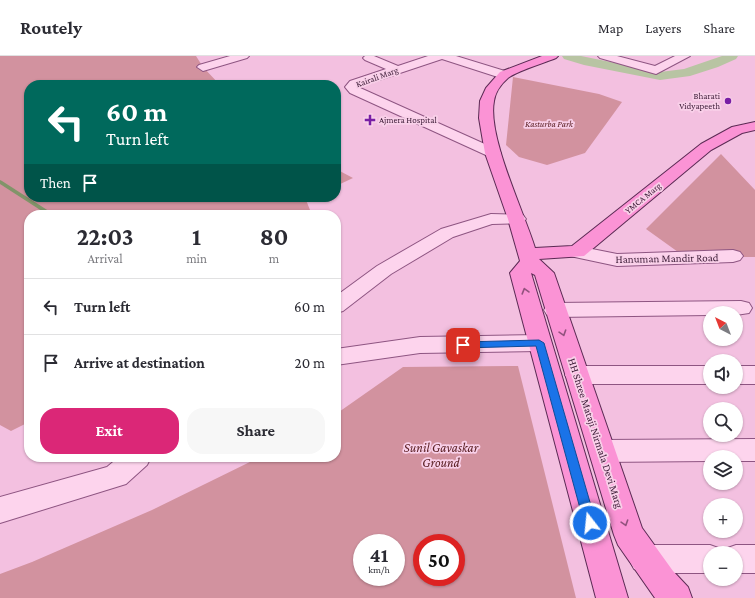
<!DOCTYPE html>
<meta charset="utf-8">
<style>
:root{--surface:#fff;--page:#f7f7f7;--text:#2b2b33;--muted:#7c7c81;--line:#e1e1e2;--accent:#db2777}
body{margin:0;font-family:"Crimson Pro",serif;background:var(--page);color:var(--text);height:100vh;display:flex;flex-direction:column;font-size:15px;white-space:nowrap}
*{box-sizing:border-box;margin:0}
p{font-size:13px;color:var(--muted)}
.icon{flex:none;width:22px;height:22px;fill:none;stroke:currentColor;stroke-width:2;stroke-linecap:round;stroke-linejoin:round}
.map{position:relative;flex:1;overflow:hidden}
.panel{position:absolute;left:24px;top:154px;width:317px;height:252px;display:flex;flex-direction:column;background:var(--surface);border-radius:16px;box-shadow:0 1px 3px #0004}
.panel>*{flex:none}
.hud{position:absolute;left:24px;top:24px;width:317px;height:122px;border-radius:16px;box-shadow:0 1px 3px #0004;background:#00695c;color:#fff;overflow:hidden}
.needle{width:26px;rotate:318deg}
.buttons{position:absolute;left:703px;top:250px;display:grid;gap:8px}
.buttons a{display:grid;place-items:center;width:40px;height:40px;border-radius:50%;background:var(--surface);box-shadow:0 1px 3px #0004;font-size:20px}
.speed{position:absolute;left:353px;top:478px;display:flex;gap:8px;font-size:20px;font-weight:700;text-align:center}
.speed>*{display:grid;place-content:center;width:52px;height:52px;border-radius:50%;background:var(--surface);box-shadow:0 1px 3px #0004;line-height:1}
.speed small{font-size:10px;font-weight:400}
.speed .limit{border:6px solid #d22;background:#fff;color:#111}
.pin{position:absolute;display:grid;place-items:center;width:34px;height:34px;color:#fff;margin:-17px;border-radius:8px;box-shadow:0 2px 6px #0006}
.me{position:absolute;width:44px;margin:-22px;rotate:344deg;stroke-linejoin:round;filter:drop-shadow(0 0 3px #0008)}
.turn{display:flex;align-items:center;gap:14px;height:84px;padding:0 16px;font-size:18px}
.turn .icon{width:52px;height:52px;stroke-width:2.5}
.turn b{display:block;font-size:28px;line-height:34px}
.then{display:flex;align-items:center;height:38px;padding:0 16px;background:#0003;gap:8px;font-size:15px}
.eta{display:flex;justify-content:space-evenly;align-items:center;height:68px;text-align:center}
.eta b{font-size:24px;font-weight:700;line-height:28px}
.cta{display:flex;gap:8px;margin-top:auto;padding:8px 16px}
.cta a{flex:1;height:46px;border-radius:16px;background:var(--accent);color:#fff;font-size:16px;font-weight:700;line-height:46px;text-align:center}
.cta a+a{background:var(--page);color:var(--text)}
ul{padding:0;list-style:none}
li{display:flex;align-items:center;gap:12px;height:56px;padding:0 16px;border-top:1px solid var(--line)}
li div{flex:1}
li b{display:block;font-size:15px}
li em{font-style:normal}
header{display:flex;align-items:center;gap:24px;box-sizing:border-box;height:56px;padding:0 20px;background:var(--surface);border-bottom:1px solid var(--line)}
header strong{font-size:19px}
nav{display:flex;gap:22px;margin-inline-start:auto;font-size:14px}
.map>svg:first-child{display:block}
</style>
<header>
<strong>Routely</strong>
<nav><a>Map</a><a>Layers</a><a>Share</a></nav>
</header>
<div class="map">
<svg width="755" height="542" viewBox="0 0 755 542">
<rect width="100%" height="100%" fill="#f3c0e0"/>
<path fill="#d2929f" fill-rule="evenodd" d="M 0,0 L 196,0 L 203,11 L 220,29 L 29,29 L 29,141 L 312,141 L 306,144 L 312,159 L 29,159 L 29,366 L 11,375 L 0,369 Z
M 513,21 L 599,38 L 622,46 L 585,97 L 547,109 L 519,101 L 506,89 Z
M 721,98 L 755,134 L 755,201 L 685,201 L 646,173 Z
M 336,113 L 353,122 L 336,130 Z
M 518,310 L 576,542 L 0,542 L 0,518 L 32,506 L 152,454 L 260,401 L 336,401 L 336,358 L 403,311 ZM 362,487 L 396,487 L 396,521 L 362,521 ZM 422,487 L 456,487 L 456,521 L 422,521 Z"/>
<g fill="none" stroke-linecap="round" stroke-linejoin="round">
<path fill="#819469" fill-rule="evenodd" d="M 0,124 L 2,125 L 55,159 L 48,159 L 0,128 Z"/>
<path fill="#b8c4a3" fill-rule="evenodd" d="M 562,0 L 581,0 L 660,16 L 684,13 L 722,0 L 738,0 L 736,3 L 718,11 L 690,20 L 660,24 L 584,9 L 564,3 Z"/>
<defs>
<path id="minor" d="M 230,0 L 249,0 L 247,2 L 203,15 L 197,11 L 199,9 Z
M 365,0 L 374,0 L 398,10 L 428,0 L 456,0 L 508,16 L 510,19 L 504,23 L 442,3 L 358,31 L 498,94 L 501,97 L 498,100 L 488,100 L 350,37 L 345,31 L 350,25 L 386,13 L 365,4 L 363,2 Z
M 598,0 L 617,0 L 655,10 L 675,0 L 690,0 L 656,18 L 600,2 Z
M 491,158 L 523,159 L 526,163 L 523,167 L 492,168 L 453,181 L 391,218 L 343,255 L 336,257 L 336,240 L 377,210 L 441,173 Z
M 577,190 L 617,198 L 733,194 L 740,196 L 743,200 L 740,204 L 733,206 L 617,210 L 570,200 L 567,196 L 570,192 Z
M 741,245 L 749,247 L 752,252 L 749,257 L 736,259 L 736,257 L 710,257 L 710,259 L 555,261 L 547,259 L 544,254 L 547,249 L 555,247 Z
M 539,279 L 547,282 L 550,287 L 547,292 L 539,295 L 420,297 L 336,309 L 336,293 L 420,281 Z
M 577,310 L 710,310 L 710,328 L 577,328 L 569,325 L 565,319 L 569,313 Z
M 736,310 L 755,310 L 755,328 L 736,328 Z
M 755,383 L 755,405 L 736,405 L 736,401 L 710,401 L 710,405 L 602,406 L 592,403 L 589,395 L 592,387 L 602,384 Z
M 119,401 L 151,401 L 147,409 L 126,428 L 0,467 L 0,441 L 107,411 Z
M 645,489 L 710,489 L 721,493 L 723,497 L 710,497 L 710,517 L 645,517 L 634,513 L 629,503 L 634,493 Z
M 736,489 L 755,489 L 755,517 L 736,517 L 736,497 L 723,497 L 725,493 Z"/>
<path id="major" d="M 542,0 L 558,0 L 556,2 C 544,7 517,15 508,22 C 501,28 495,37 494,45 C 487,80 524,156 535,192 L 572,190 L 701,88 L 732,71 L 755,66 L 755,74 L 742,77 L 711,94 L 584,200 L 539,203 L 554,217 L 642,472 L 673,515 L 688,531 L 692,542 L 655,542 L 618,489 L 614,479 L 535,219 L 531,217 L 628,542 L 596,542 L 510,217 L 520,205 L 508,163 L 485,97 L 479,62 L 480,45 L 486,32 L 500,16 Z"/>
</defs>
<use href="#minor" stroke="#8e5582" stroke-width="2"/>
<use href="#major" stroke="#5b2a54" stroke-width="2"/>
<use href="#minor" fill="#fdd4ed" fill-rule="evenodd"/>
<use href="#major" fill="#fb93d5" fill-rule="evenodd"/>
</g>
<defs><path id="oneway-chevron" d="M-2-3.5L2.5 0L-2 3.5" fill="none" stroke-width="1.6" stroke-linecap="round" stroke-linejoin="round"/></defs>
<g stroke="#92527e">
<use href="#oneway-chevron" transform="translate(525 235) rotate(-106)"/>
<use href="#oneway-chevron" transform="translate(563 277) rotate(72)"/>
<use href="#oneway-chevron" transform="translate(625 467) rotate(72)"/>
</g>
<path fill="#1a73e8" stroke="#114b97" d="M 539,284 L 544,287 L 596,467 L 595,471 L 590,472 L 586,471 L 584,467 L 536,290 L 463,292 L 458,289 L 463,286 Z"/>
<g fill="#781ea5" stroke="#f9d0e9" stroke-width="1.5">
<circle cx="728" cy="45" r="4"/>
<path d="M368 58h4v4h4v4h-4v4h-4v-4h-4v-4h4z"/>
</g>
<g text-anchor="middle" stroke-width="3.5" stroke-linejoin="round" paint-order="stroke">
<g font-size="9" fill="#3c1c37" stroke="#f9d0e9">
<text transform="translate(377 21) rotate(-20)" y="3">Kairali Marg</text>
<text transform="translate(643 142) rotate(-39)" y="3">YMCA Marg</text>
</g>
<g font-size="9" fill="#3c1c37" stroke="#f9d0e9" text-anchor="end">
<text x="720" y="43">Bharati<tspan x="720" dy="10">Vidyapeeth</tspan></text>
<text x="379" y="67" text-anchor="start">Ajmera Hospital</text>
</g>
<g font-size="9" font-style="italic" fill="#5b2024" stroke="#f9d0e9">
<text x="549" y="71">Kasturba Park</text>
</g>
<g font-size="11" fill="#3c1c37" stroke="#f9d0e9">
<text transform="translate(667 202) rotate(-1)" y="4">Hanuman Mandir Road</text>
<text transform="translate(596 377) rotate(72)" y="4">HH Shree Mataji Nirmala Devi Marg</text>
</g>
<g font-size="13" font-style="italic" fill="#5b2024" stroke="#f9d0e9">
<text x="441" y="396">Sunil Gavaskar<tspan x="441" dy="15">Ground</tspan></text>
</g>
</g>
</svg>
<div class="buttons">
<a><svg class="needle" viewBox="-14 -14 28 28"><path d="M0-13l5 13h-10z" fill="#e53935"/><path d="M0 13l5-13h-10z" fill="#7c7c81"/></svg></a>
<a><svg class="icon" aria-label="sound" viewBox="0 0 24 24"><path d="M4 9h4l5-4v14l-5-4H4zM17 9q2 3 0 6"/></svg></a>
<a><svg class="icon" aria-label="search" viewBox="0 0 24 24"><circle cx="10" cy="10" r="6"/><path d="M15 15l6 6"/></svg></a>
<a><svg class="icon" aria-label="layers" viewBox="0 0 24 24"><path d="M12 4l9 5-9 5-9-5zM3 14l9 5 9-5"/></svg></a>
<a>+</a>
<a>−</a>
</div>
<div class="speed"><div>41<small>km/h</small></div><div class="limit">50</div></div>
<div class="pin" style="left:463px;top:289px;background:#d93025"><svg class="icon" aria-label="arrive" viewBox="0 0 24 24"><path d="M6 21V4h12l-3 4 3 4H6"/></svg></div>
<svg class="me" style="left:590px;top:467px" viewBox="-20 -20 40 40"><circle r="17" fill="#1a73e8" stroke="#fff" stroke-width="3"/><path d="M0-11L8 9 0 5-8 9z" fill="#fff"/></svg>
<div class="hud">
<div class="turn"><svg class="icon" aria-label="left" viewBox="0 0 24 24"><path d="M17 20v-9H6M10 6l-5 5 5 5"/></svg><div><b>60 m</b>Turn left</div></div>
<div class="then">Then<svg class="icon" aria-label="arrive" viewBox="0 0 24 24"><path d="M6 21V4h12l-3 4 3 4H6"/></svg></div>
</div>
<section class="panel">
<div class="eta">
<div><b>22:03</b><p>Arrival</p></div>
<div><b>1</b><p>min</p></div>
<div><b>80</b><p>m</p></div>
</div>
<ul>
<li><svg class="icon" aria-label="left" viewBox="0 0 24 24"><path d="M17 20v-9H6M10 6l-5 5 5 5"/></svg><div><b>Turn left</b></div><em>60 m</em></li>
<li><svg class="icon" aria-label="arrive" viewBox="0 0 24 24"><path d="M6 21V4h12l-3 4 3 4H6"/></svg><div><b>Arrive at destination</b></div><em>20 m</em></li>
</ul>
<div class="cta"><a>Exit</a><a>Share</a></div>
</section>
</div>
